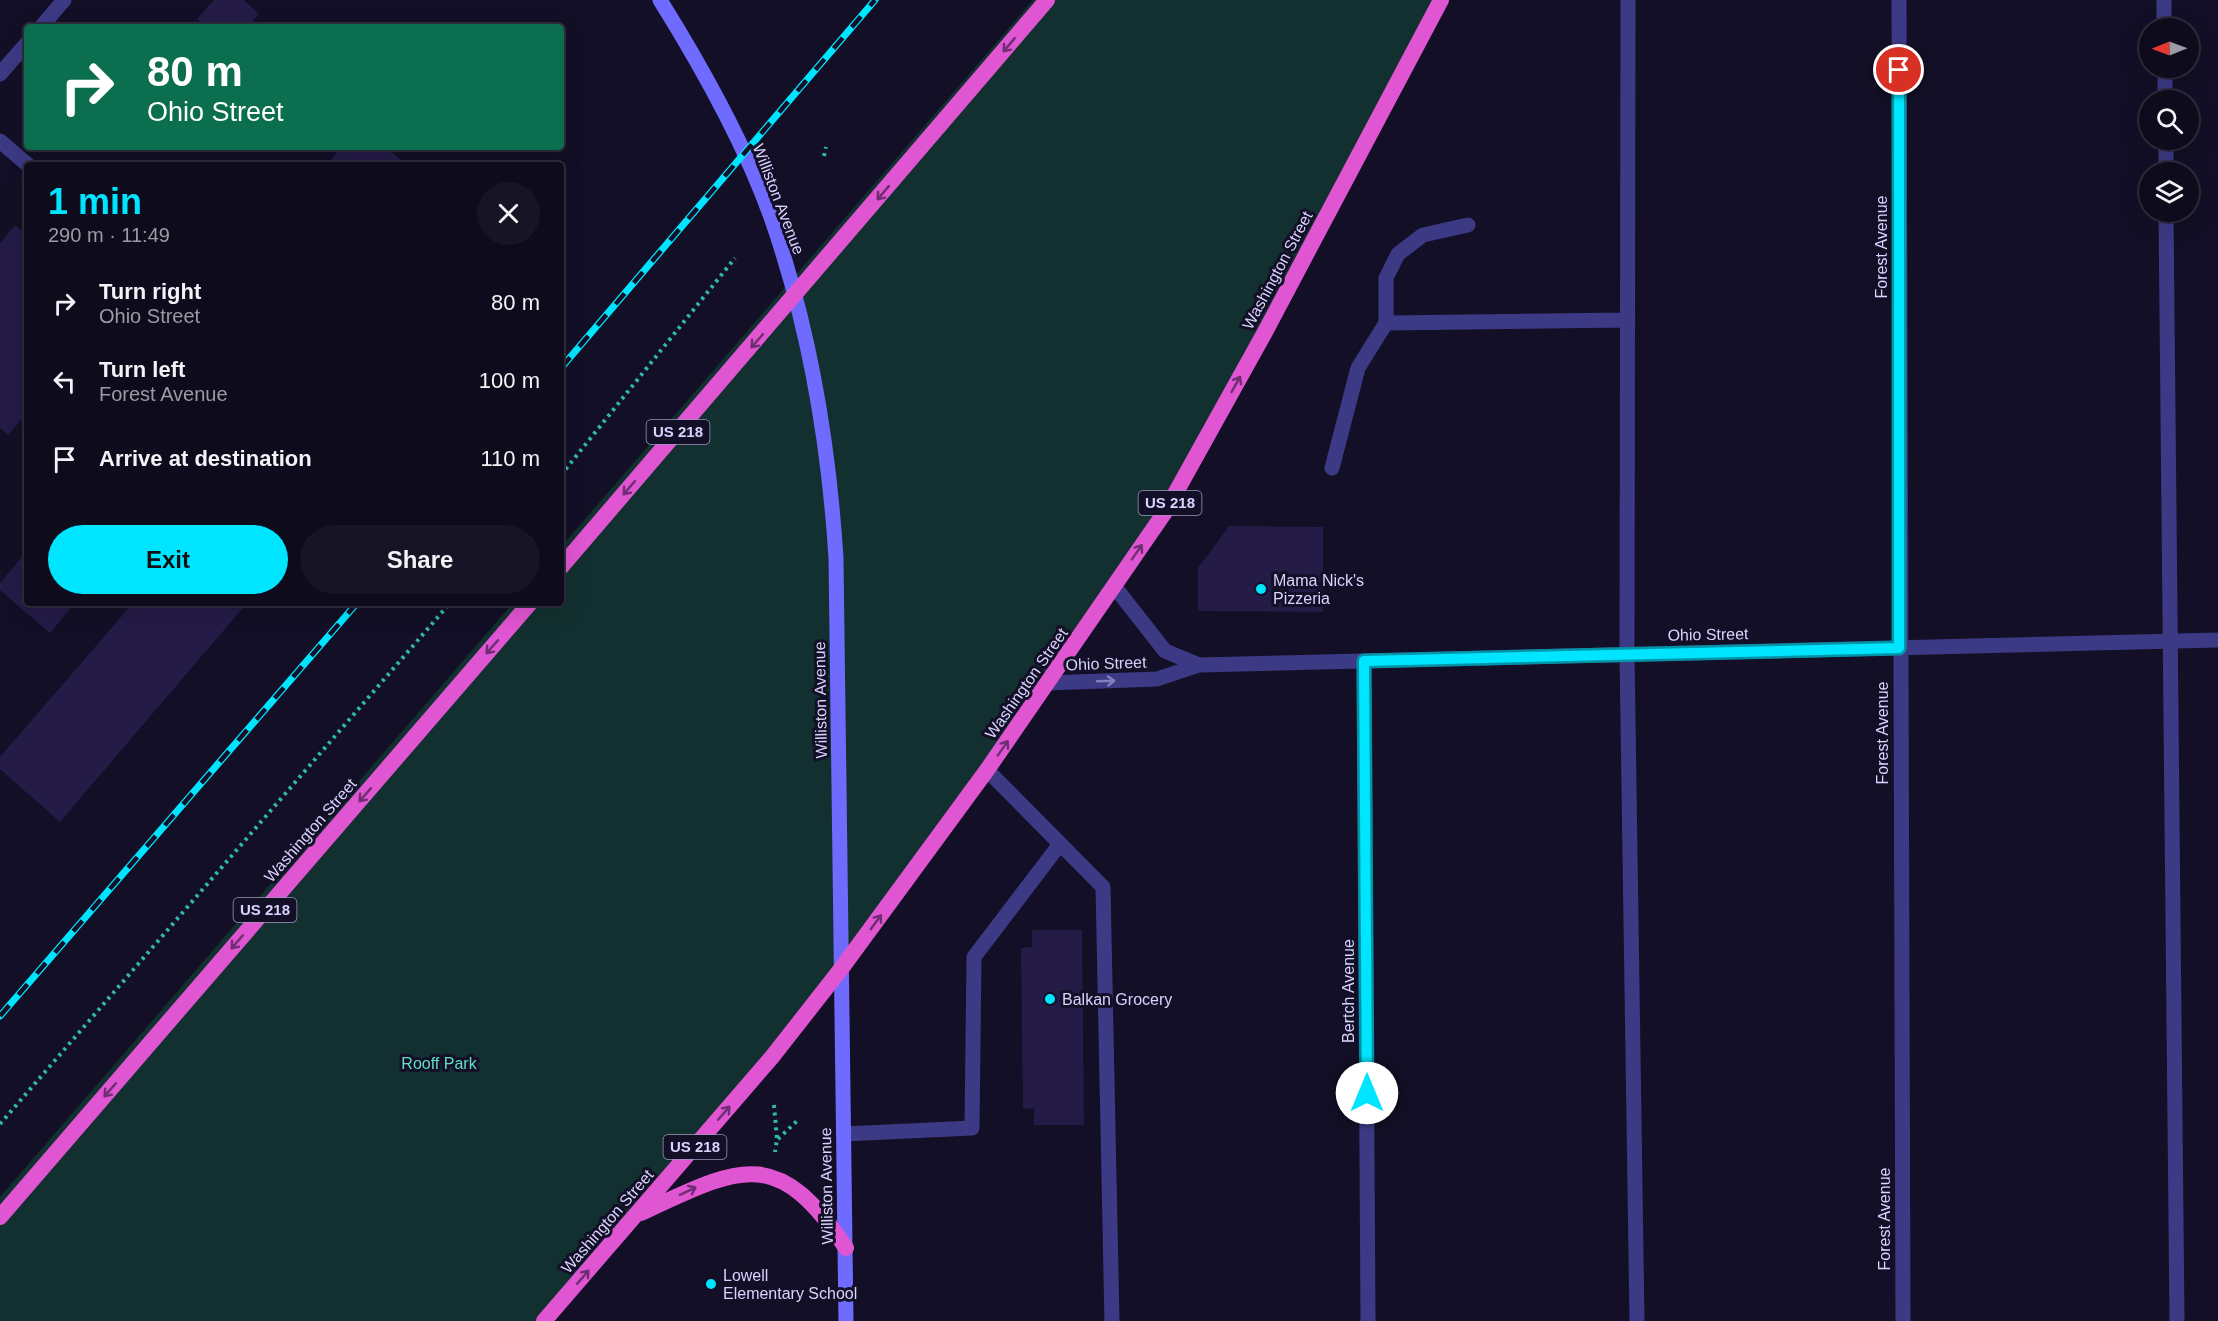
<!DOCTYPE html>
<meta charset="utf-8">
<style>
:root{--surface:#0e0b1c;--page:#171425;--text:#f1f3f6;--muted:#9b9ba3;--line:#2e2b3b;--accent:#00e5ff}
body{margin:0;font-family:Arial,sans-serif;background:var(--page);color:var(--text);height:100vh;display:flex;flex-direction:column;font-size:22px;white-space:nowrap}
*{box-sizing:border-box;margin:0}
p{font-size:20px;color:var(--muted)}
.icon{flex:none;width:33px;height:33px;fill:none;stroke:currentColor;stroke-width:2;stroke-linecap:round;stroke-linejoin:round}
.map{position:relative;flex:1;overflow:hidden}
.details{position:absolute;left:24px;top:162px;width:540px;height:444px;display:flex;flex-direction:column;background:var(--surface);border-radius:6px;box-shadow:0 6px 24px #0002,0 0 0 2px var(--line)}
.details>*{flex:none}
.hud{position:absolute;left:24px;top:24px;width:540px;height:126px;border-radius:6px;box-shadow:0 6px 24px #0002,0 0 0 2px var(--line);background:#0b6e4f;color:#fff;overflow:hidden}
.needle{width:39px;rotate:269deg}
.fabs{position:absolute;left:2139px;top:18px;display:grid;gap:12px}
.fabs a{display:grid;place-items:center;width:60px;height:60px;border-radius:50%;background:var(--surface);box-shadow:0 6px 24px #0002,0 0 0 2px var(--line);font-size:30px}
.pin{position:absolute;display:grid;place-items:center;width:51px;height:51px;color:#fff;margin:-26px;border:3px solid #fff;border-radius:50%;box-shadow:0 2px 6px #0007}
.me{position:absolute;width:66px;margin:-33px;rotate:0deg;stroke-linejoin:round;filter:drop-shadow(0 0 4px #0008)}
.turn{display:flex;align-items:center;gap:21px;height:126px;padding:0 24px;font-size:27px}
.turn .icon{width:78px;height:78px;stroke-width:2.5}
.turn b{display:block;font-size:42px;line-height:51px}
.round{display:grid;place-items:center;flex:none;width:63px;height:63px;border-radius:32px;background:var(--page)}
.headline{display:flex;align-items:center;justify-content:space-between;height:102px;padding:0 24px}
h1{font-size:36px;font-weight:700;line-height:45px;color:var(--accent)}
.primary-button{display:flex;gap:12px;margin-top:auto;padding:12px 24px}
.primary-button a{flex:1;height:69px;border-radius:36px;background:var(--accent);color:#111;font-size:24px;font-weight:700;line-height:69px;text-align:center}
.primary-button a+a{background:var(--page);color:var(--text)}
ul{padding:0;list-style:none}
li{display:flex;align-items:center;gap:18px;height:78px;padding:0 24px}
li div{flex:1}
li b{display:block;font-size:22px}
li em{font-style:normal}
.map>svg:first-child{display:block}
</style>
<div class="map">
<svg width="2218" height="1321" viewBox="0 0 2218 1321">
<rect width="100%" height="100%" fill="#130f26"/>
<path fill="#12302f" d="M 1033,0 L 1445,0 L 1165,512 L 841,969 L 539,1321 L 0,1321 L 0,1197 L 513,603 L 561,603 L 561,547 Z"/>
<path fill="#241b47" d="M 214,0 L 244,0 L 259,14 L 247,27 L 206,27 L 197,19 Z
M 342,147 L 386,147 L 407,165 L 326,165 Z
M 15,225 L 27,236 L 27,413 L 8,435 L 0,428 L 0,243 Z
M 1229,526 L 1323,527 L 1323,612 L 1198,611 L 1198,568 Z
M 27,551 L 27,603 L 75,603 L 50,633 L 0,590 L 0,583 Z
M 133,603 L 247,603 L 60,822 L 0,769 L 0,757 Z
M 1032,930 L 1082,930 L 1084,1125 L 1034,1125 L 1034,1108 L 1023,1109 L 1021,948 L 1032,947 Z"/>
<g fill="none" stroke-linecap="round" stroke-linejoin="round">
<path stroke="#2fb8b0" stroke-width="4" stroke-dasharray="3 4.5" stroke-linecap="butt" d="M 824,156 L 826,147
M 561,475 L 735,258
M 774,1105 L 777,1139 L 775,1152
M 0,1124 L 450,603
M 778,1139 L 799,1119"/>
<path stroke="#3d3a85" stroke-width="15" d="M 1628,0 L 1627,654 L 1637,1321
M 2164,0 L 2164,28
M 2165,68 L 2165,100
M 2166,140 L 2166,172
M 2166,212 L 2177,1321
M 1386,323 L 1628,320
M 1332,468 L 1358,368 L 1386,323 L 1386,278 L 1398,254 L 1423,235 L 1468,225
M 987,770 L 1103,887 L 1112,1321
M 844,1134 L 972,1128 L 974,957 L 1060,844"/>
<path stroke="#3d3a85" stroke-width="15" d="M 1899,0 L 1903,1321
M 41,27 L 64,0
M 0,74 L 27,43
M 0,141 L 28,165
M 1114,586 L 1165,651 L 1199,665
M 1364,661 L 1368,1321
M 1047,683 L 1157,679 L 1199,665 L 2218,640"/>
<path stroke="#6f6bff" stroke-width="15" d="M 660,0 C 703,69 751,155 776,232 C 811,337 829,447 836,558 L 846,1321"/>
<path stroke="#e055d1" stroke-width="16" d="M 561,567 L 1047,0
M 641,1213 C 740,1167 777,1144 846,1248
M 0,1217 L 530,603
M 544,1321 L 772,1057 L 841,969 L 987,770 L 1165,512 L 1265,332 L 1441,0"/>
<defs>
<path id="rail" d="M 561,368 L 875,0
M 0,1016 L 357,603"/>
</defs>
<use href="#rail" stroke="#00e5ff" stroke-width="7"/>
<use href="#rail" stroke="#130f26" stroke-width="4.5" stroke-dasharray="14" stroke-linecap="butt"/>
</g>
<defs><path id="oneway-shaft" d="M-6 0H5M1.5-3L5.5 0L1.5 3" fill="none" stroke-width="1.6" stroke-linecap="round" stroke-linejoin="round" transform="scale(1.5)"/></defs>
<g stroke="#6f2e73">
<use href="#oneway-shaft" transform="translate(1009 45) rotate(130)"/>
<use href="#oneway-shaft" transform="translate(883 193) rotate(130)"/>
<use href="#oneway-shaft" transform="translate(757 341) rotate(131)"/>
<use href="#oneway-shaft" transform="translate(1236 384) rotate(-61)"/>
<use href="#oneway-shaft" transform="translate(629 488) rotate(131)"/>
<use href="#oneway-shaft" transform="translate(1137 552) rotate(-55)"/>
<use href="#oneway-shaft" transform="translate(492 647) rotate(131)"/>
<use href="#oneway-shaft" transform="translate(1003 748) rotate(-55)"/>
<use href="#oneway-shaft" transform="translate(365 795) rotate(131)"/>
<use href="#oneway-shaft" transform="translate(876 922) rotate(-54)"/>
<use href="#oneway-shaft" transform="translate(237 942) rotate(131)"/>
<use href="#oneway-shaft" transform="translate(110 1090) rotate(131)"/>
<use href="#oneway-shaft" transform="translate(724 1113) rotate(-49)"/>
<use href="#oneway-shaft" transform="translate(688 1191) rotate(-25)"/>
<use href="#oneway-shaft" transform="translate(583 1277) rotate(-49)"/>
</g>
<use stroke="#837fbc" href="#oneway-shaft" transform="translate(1106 681) rotate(-2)"/>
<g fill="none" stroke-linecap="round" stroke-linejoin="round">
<defs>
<path id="route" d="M 1367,1093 L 1364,661 L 1899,648 L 1899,70"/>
</defs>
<use href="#route" stroke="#0095a6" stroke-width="15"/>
<use href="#route" stroke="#00e5ff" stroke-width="10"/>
</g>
<g fill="#00e5ff" stroke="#130f26" stroke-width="2">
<circle cx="1261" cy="589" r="6"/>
<circle cx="1050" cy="999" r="6"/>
<circle cx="711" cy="1284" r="6"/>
</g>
<g text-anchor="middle" stroke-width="6" stroke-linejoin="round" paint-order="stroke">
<g fill="#130f26" stroke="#9e99be" stroke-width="1.5">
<rect x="646.5" y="420" width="63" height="24" rx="4.5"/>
<rect x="1138.5" y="491" width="63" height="24" rx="4.5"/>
<rect x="233.5" y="898" width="63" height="24" rx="4.5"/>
<rect x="663.5" y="1135" width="63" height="24" rx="4.5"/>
</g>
<g font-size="15" font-weight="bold" fill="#d9d4ff">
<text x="678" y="437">US 218</text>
<text x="1170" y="508">US 218</text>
<text x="265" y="915">US 218</text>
<text x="695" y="1152">US 218</text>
</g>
<g font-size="16" fill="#d9d4ff" stroke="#130f26">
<text transform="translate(779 199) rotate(69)" y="6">Williston Avenue</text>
<text transform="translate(1881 247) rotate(-90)" y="6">Forest Avenue</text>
<text transform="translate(1277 270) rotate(-62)" y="6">Washington Street</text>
<text transform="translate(1708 634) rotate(-1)" y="6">Ohio Street</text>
<text transform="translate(1106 663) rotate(-2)" y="6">Ohio Street</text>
<text transform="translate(1026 683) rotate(-55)" y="6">Washington Street</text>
<text transform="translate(820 700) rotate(-91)" y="6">Williston Avenue</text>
<text transform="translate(1882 733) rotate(-90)" y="6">Forest Avenue</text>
<text transform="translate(310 830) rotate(-49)" y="6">Washington Street</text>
<text transform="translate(1348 991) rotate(-90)" y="6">Bertch Avenue</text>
<text transform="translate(826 1186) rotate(-91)" y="6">Williston Avenue</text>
<text transform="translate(1884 1219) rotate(-90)" y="6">Forest Avenue</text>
<text transform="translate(607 1221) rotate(-49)" y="6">Washington Street</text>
</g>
<g font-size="16" fill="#d9d4ff" stroke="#130f26" text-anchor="start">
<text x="1273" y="586">Mama Nick's<tspan x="1273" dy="18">Pizzeria</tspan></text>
<text x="1062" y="1005">Balkan Grocery</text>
<text x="723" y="1281">Lowell<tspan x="723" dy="18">Elementary School</tspan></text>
</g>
<g font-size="16" fill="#5fe0c0" stroke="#130f26">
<text x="439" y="1069">Rooff Park</text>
</g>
</g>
</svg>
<div class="fabs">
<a><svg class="needle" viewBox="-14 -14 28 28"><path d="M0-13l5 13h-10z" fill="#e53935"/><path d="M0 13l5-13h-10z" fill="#9b9ba3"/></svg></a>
<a><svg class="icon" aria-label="search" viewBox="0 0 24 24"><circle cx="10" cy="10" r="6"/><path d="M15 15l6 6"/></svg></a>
<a><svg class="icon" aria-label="layers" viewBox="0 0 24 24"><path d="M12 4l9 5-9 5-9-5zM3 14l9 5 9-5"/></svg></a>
</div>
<div class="pin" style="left:1899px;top:70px;background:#d93025"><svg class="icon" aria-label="arrive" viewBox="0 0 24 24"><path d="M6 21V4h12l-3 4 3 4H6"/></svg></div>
<svg class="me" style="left:1367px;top:1093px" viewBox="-20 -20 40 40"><circle r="19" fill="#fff"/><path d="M0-13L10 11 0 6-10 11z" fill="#00e5ff"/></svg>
<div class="hud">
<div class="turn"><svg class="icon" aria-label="right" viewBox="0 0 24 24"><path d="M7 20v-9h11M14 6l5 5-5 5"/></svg><div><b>80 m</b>Ohio Street</div></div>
</div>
<section class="details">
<div class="headline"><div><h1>1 min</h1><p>290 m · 11:49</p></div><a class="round"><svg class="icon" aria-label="close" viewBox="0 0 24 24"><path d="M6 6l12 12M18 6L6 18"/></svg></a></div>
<ul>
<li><svg class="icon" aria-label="right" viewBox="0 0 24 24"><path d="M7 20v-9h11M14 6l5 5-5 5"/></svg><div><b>Turn right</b><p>Ohio Street</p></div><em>80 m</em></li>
<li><svg class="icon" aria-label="left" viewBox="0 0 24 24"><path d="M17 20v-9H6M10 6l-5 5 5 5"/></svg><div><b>Turn left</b><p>Forest Avenue</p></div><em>100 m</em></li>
<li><svg class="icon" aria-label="arrive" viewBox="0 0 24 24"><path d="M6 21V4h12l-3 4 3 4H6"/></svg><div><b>Arrive at destination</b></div><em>110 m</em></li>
</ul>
<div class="primary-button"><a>Exit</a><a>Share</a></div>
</section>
</div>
